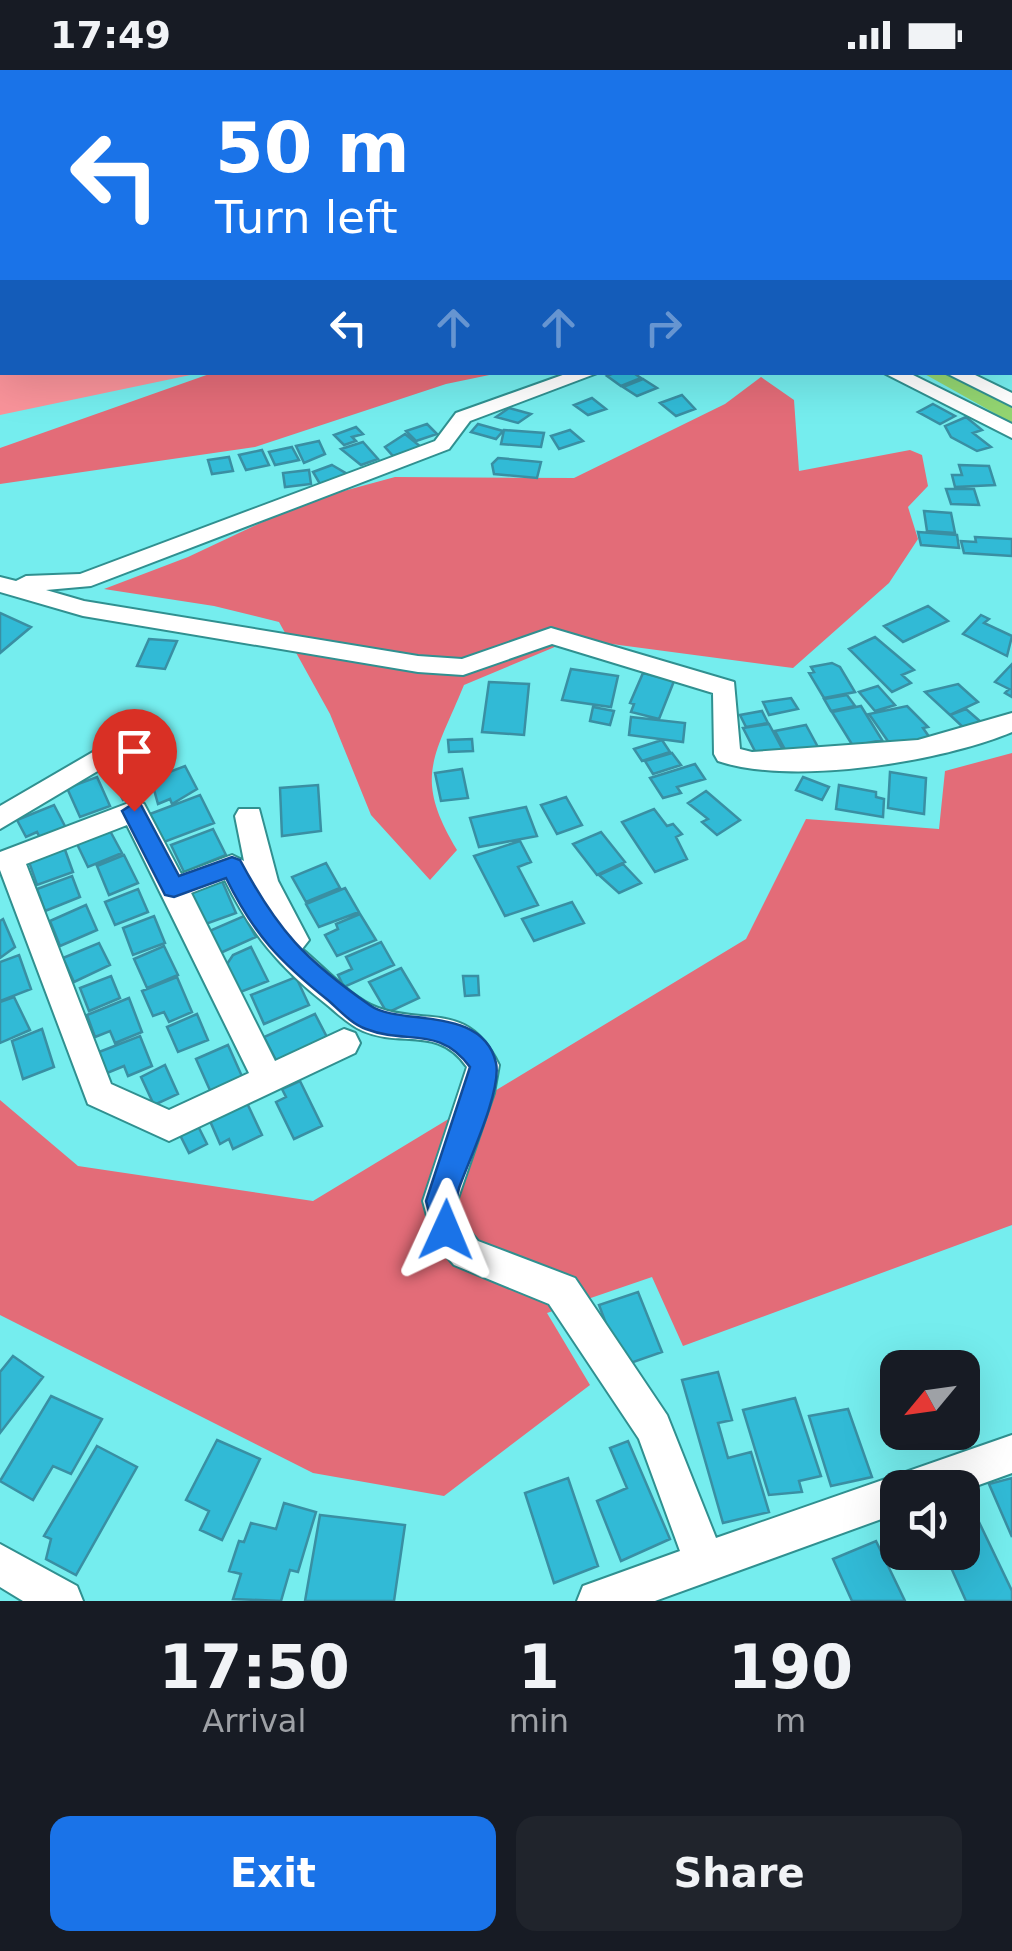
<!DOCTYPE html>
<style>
:root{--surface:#171b24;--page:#20242c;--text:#f1f3f6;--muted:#9ea1a6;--accent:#1a73e8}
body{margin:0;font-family:"DejaVu Sans",sans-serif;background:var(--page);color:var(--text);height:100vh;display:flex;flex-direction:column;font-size:38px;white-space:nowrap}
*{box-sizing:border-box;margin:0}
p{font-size:32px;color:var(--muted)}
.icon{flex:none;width:55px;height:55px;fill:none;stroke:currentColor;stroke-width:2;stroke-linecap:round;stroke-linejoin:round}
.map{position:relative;height:1531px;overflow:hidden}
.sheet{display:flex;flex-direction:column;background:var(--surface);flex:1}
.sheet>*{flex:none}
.banner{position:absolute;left:0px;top:0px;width:1012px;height:305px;box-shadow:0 10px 40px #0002;background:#1a73e8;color:#fff;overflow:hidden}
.needle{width:65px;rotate:241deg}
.controls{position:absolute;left:880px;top:1280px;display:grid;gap:20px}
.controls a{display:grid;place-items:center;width:100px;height:100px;border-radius:20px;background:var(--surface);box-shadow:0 10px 40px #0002;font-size:50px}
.pin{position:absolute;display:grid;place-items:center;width:85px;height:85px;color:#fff;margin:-102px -42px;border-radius:50% 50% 50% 0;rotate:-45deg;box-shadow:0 0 10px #0007}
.pin .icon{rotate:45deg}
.me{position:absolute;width:110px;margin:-55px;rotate:1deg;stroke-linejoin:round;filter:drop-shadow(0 0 8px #0008)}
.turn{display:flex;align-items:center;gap:35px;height:210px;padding:0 50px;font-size:45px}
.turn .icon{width:130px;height:130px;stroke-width:2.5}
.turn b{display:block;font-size:70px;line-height:85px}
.lanes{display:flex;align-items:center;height:95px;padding:0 50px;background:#0003;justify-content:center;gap:50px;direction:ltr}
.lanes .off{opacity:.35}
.eta{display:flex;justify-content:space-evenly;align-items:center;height:170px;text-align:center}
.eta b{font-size:60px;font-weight:600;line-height:70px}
.primary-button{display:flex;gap:20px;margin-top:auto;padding:20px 50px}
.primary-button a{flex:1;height:115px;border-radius:20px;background:var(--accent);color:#fff;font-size:40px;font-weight:600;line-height:115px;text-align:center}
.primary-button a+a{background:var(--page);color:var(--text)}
.status{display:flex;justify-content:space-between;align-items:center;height:70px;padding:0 50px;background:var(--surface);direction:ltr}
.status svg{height:28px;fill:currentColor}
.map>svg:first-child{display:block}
</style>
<div class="status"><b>17:49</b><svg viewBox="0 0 49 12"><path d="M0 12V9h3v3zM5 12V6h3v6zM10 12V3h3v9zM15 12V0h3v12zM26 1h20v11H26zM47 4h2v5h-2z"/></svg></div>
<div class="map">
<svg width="1012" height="1531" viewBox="0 0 1012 1531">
<rect width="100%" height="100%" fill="#75edee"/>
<path fill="#f9939a" d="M 0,178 L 2,302 L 200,303 L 0,345 Z"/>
<path fill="#e36c78" d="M 215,302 L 499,302 L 499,303 L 446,314 L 255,377 L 0,414 L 0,378 Z
M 761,307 L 794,330 L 799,401 L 910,380 L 922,385 L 928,416 L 908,437 L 918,469 L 889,513 L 793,598 L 574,569 L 464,615 C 434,688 413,707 457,780 L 430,810 L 371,745 L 330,644 L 279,552 L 214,536 L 104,519 L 188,487 L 307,431 L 395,407 L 574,408 L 725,334 Z
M 1012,683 L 1012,1155 L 683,1276 L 652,1207 L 547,1243 L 590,1315 L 444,1426 L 313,1403 L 0,1245 L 0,1030 L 78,1096 L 313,1131 L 746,869 L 806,749 L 939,759 L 945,701 Z"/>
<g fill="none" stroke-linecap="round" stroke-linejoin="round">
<path fill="#93d571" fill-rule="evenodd" d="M 455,0 L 479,0 L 481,2 L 457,2 Z
M 921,302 L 958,302 L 1012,332 L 1012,353 Z"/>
</g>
<path fill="#31bad6" stroke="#398fa3" stroke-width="2.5" d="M 616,302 L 632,302 L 641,308 L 621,316 L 607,306 Z
M 643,309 L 657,318 L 637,326 L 623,317 Z
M 682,325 L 695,339 L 676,346 L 660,333 Z
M 592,328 L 606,339 L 588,345 L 574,335 Z
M 933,334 L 955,346 L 940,354 L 918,342 Z
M 509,338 L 531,344 L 518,353 L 496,347 Z
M 966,347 L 982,360 L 973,363 L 991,377 L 977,381 L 951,367 L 945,356 Z
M 427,354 L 437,364 L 416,371 L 406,361 Z
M 478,354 L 503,361 L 496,369 L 471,362 Z
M 356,357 L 363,364 L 352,367 L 356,371 L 344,375 L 334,365 Z
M 504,360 L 544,363 L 541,377 L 501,374 Z
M 570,360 L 583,371 L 559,379 L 551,366 Z
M 405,364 L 421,377 L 393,386 L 385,377 Z
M 319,371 L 325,384 L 304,393 L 296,376 Z
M 363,372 L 378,389 L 361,395 L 341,379 Z
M 292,377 L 299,390 L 275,395 L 269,382 Z
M 262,380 L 269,395 L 246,400 L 239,385 Z
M 229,387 L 233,401 L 212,404 L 208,390 Z
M 498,388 L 541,392 L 537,408 L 494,404 L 492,394 Z
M 332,395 L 349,405 L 320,414 L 313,402 Z
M 959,395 L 989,396 L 995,415 L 955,417 L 952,405 L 962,405 Z
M 309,400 L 311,414 L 285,417 L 283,403 Z
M 946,419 L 974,419 L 979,435 L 951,434 Z
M 924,441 L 951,443 L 955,463 L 927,461 Z
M 918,462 L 957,465 L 959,478 L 921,475 Z
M 975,467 L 1012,469 L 1012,486 L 964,483 L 961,471 L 976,472 Z
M 928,536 L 948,551 L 903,572 L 884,556 Z
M 0,543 L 31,557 L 0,583 Z
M 981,545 L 989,549 L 984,553 L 1012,566 L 1007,586 L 963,564 Z
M 875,567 L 914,600 L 902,605 L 911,613 L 892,622 L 849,579 Z
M 149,569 L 177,571 L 165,599 L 137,596 Z
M 832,593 L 840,597 L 855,622 L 824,628 L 809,603 L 814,602 L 811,597 Z
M 1012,594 L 1012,627 L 1005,623 L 1009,619 L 995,612 Z
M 571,599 L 618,606 L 611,637 L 562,630 Z
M 643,603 L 674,611 L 659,649 L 631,642 L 634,634 L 630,633 Z
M 489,612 L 529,614 L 524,665 L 482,662 Z
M 958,614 L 978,632 L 950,645 L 925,622 Z
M 878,616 L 895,635 L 875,641 L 859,622 Z
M 847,625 L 855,636 L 831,641 L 824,629 Z
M 791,628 L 798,639 L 769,645 L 763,632 Z
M 861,636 L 882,670 L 853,676 L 832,642 Z
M 907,636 L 928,657 L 923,658 L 930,668 L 892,677 L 869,644 Z
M 593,637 L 614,641 L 610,655 L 590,651 Z
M 966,639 L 982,653 L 966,660 L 950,645 Z
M 762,641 L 768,653 L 746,657 L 740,645 Z
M 631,647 L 685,653 L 683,672 L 629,665 Z
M 769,654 L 784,682 L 758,687 L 743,658 Z
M 806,655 L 819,679 L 788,685 L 775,661 Z
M 472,669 L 473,681 L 449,682 L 448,670 Z
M 662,670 L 670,682 L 642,691 L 634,679 Z
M 140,680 L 154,706 L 131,714 L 137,725 L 123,730 L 104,694 Z
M 672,683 L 681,695 L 653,704 L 645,691 Z
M 695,694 L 705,709 L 677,717 L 681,723 L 663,728 L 650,708 Z
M 185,696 L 197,719 L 172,734 L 170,729 L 158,734 L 151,709 Z
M 462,699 L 468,728 L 441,731 L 435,703 Z
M 890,702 L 926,708 L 924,744 L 888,738 Z
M 97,707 L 110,736 L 80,747 L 67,718 Z
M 803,707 L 829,717 L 822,730 L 796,720 Z
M 318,715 L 321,761 L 282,766 L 280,718 Z
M 839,715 L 876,722 L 876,727 L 884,729 L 883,747 L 836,739 Z
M 706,721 L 740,750 L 717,765 L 702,752 L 708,749 L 688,733 Z
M 200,725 L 214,753 L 164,772 L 150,744 Z
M 566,727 L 582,755 L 557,764 L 541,735 Z
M 54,735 L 67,760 L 41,770 L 37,762 L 26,767 L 17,750 Z
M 526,737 L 537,766 L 479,777 L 470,748 Z
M 654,739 L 667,756 L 673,754 L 682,764 L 676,767 L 687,789 L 655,802 L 622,752 Z
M 109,759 L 122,783 L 88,797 L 76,772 Z
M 213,759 L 226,785 L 184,802 L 171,775 Z
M 601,762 L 625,792 L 597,805 L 573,774 Z
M 520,771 L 531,792 L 518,797 L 538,835 L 505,846 L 474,786 Z
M 64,777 L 73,802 L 37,815 L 28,789 Z
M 124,785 L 138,813 L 109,825 L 97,796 Z
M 326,793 L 340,818 L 306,832 L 292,807 Z
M 623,794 L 641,813 L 619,823 L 599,805 Z
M 72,806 L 80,827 L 45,841 L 37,819 Z
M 222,811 L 236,843 L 203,855 L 191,822 Z
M 345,818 L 359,842 L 319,857 L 306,834 Z
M 138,819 L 148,842 L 115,855 L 105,832 Z
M 572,832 L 584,853 L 534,871 L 522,849 Z
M 86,835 L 97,860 L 60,876 L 50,851 Z
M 360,844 L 376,870 L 337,886 L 325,865 L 338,859 L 336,854 Z
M 154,846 L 165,873 L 133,885 L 123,858 Z
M 244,846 L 256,867 L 218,884 L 207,862 Z
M 3,849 L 15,877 L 0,888 L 0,851 Z
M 381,872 L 394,895 L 344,917 L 338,905 L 352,899 L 346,887 Z
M 99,873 L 110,895 L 74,912 L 63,888 Z
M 164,876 L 178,905 L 147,918 L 134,889 Z
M 251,877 L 268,911 L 238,923 L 225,897 L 233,885 Z
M 19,885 L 31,919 L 0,931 L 0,892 Z
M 401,898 L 419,928 L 387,943 L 369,912 Z
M 111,906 L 120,928 L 89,941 L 80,918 Z
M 463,906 L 478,906 L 479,925 L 465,926 Z
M 177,907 L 192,942 L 169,952 L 164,942 L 153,946 L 142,921 Z
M 296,907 L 309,935 L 264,954 L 251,925 Z
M 14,927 L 30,960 L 0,973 L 0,932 Z
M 129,928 L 142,962 L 115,973 L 110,961 L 95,967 L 87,945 Z
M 197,944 L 208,970 L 178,982 L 167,957 Z
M 315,944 L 330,973 L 279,996 L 264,967 Z
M 42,959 L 54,997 L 23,1009 L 12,971 Z
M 140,966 L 152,996 L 128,1006 L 124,996 L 107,1003 L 99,982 Z
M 228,975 L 245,1013 L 213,1027 L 196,989 Z
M 165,995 L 178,1024 L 154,1035 L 141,1007 Z
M 300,1011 L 322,1056 L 294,1069 L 276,1032 L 286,1027 L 282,1019 Z
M 247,1033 L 262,1065 L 233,1079 L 229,1069 L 220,1074 L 210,1051 Z
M 196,1052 L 207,1074 L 189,1083 L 178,1061 Z
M 638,1222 L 662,1282 L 622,1296 L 599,1235 Z
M 13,1286 L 43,1307 L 0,1363 L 0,1302 Z
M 718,1302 L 732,1350 L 718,1353 L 728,1388 L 751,1382 L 769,1442 L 723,1453 L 682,1310 Z
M 51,1326 L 102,1349 L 71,1404 L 53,1396 L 33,1430 L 0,1411 Z
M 795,1328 L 821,1406 L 799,1411 L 802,1422 L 769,1425 L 743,1340 Z
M 848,1339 L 872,1407 L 831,1416 L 809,1346 Z
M 217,1370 L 260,1389 L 222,1470 L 200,1460 L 209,1441 L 186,1430 Z
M 628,1371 L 670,1469 L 621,1491 L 597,1431 L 627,1418 L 610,1378 Z
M 97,1376 L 137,1397 L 76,1505 L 46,1489 L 51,1469 L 44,1466 Z
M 568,1408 L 598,1496 L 554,1513 L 525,1423 Z
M 1012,1408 L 1012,1467 L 989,1414 Z
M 967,1427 L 1012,1521 L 1012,1531 L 966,1531 L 944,1482 L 962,1482 L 962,1429 Z
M 284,1433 L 316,1442 L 298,1502 L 290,1500 L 281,1531 L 233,1529 L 241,1504 L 229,1501 L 239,1471 L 244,1472 L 251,1453 L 276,1459 Z
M 320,1445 L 405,1455 L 394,1531 L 305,1531 Z
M 876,1471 L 905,1531 L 852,1531 L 833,1489 Z"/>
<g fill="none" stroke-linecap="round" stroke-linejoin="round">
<defs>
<path id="minor" d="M 323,0 L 343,0 L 344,2 L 325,2 Z
M 798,0 L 815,0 L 816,2 L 800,2 Z
M 0,3 L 2,3 L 2,11 L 0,11 Z
M 1010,45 L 1012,45 L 1012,54 L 1010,54 Z
M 0,70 L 2,71 L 2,79 L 0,80 Z
M 1012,278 L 1012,290 L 1010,291 L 1010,279 Z
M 571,302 L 600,302 L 470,351 L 449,379 L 91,516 L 46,520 L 84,531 L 418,586 L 462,589 L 551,558 L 734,612 L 740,679 L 752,682 L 918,670 L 1012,643 L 1012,662 C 940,692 792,716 718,691 L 714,684 L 713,623 L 552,574 L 463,605 L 418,602 L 83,546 L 0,522 L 0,507 L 16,511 L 26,506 L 80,504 L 435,371 L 456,343 Z
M 882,302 L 907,302 L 1012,354 L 1012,368 Z
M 944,302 L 969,302 L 1012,323 L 1012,336 Z
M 129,661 L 142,670 L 138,677 L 0,759 L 0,736 Z
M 134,731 L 144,734 L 181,804 L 232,785 L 244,791 L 235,746 L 239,739 L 259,739 L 278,811 L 309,870 L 302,879 C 324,897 351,928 378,938 C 428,956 468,930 499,995 L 494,1023 L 457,1131 L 462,1152 L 478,1171 L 575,1208 L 667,1345 L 716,1468 L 1012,1365 L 1012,1403 L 962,1421 L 898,1418 L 898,1443 L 655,1531 L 577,1531 L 583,1516 L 680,1481 L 639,1369 L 549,1234 L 454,1195 L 434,1172 L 423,1131 L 467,997 C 438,955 402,978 363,961 C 349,955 337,943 326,934 C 280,898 250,862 225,810 L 191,823 L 275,991 L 344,959 L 355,963 L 360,973 L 355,983 L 169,1071 L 88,1034 L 0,800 L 0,782 ZM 127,755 L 249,1003 L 169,1040 L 111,1014 L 26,794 Z
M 0,1474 L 77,1516 L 83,1531 L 23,1531 L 0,1517 Z"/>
<path id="major" d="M 235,0 L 255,0 L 257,2 L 237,2 Z
M 709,0 L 730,0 L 732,2 L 711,2 Z
M 1010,6 L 1012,6 L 1012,16 L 1010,16 Z
M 1010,130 L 1012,130 L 1012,143 L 1010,143 Z"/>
</defs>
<use href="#minor" stroke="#309090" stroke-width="4"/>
<use href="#major" stroke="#309090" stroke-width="5"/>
<use href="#minor" fill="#fff" fill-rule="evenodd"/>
<use href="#major" fill="#fff" fill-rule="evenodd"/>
</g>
<path fill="#1a73e8" stroke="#114b97" stroke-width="2.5" d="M 134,733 L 141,735 L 179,806 L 232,787 L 240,790 C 278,861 305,890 371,936 C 400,956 483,935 496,993 C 502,1020 469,1090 459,1118 C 453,1136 464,1152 456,1169 L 446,1173 L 436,1169 L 426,1131 L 470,997 C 439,955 407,975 366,959 C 352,954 340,941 329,931 C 280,892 254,865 226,808 L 174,827 L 165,825 L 122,741 Z"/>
</svg>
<div class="controls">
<a><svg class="needle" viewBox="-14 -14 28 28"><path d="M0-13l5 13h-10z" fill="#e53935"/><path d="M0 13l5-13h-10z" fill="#9ea1a6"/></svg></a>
<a><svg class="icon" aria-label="sound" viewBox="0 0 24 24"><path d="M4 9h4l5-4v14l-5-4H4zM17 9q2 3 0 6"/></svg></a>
</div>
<div class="pin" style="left:134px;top:741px;background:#d93025"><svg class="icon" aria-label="arrive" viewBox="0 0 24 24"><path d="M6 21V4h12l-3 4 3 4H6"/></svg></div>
<svg class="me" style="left:446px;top:1160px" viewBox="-20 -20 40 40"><path d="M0-17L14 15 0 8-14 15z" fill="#1a73e8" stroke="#fff" stroke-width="4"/></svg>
<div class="banner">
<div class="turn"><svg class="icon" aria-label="left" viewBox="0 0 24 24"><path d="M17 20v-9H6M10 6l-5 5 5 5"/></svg><div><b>50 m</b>Turn left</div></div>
<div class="lanes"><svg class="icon" aria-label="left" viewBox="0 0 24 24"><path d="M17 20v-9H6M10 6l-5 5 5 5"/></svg><svg class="icon off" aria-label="ahead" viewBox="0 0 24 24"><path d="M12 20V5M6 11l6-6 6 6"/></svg><svg class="icon off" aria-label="ahead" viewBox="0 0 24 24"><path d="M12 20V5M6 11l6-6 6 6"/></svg><svg class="icon off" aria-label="right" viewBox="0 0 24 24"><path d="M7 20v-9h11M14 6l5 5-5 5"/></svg></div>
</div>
</div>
<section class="sheet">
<div class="eta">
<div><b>17:50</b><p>Arrival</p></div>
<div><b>1</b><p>min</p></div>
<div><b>190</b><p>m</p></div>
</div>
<div class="primary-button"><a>Exit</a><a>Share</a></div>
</section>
